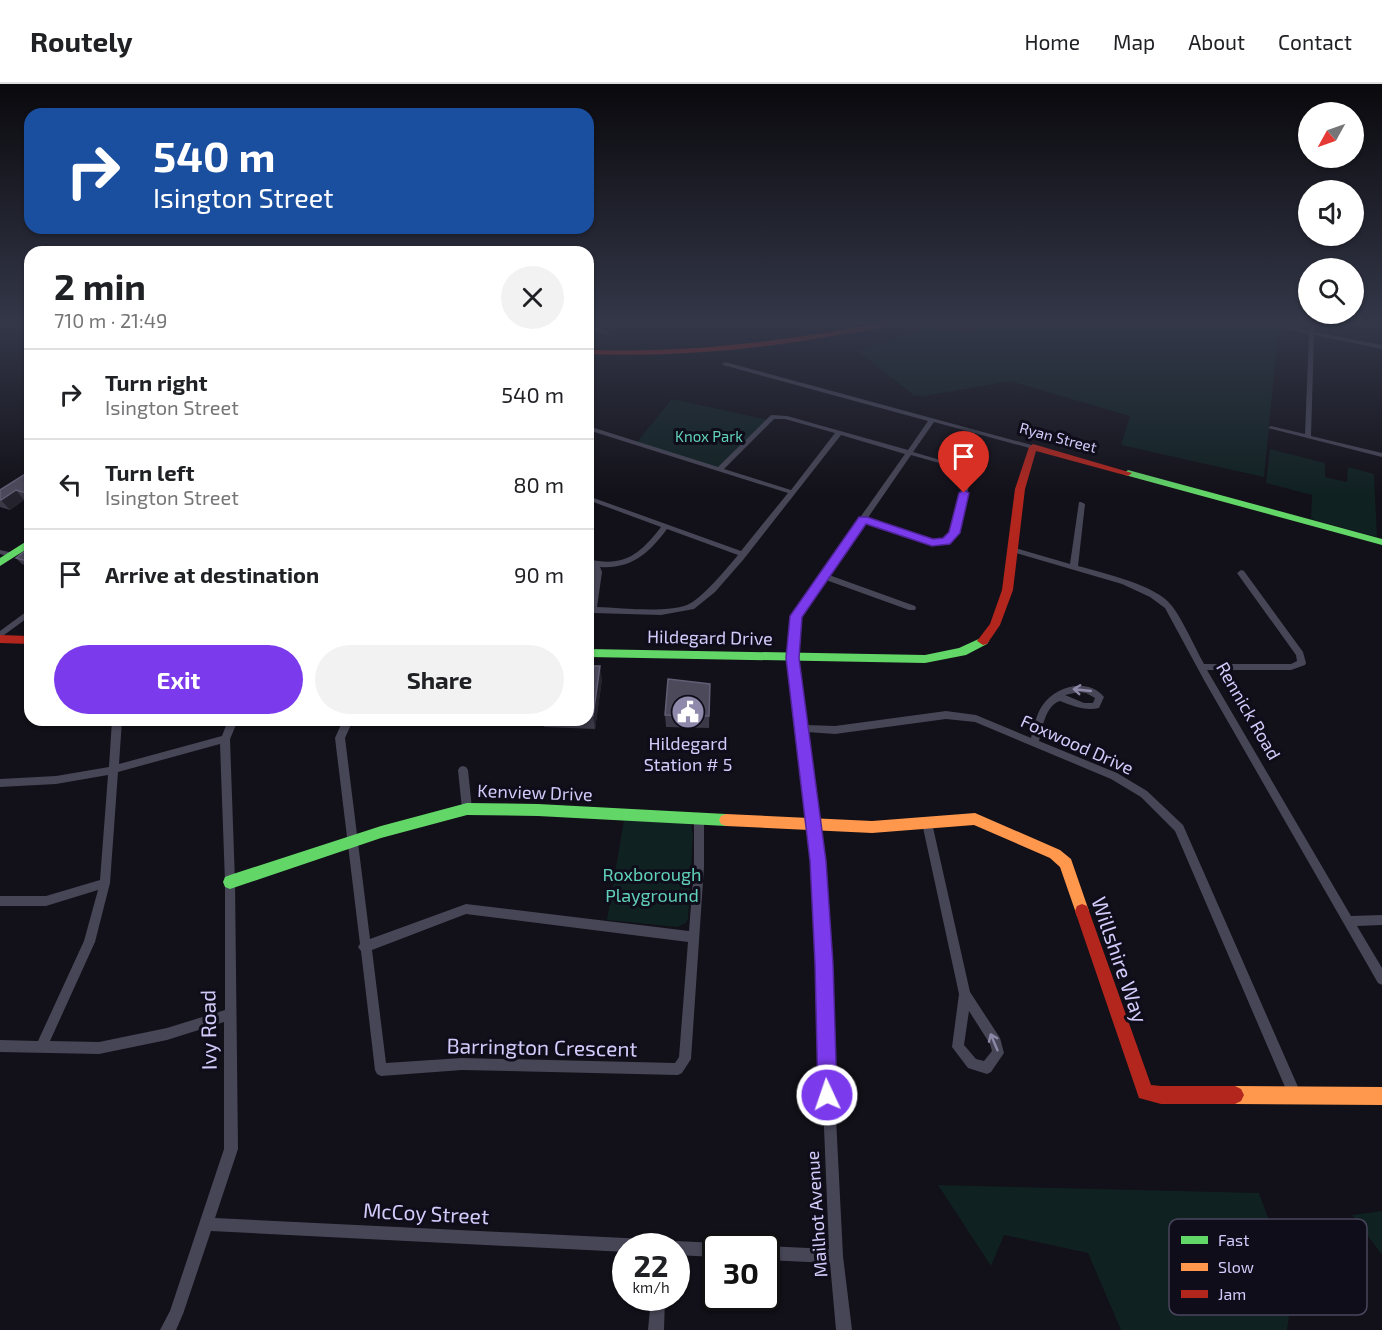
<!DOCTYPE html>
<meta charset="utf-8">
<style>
:root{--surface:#fff;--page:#f2f2f2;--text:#202124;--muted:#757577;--line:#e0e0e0;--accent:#7c3aed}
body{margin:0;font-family:"Exo 2",sans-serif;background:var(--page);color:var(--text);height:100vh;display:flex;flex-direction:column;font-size:22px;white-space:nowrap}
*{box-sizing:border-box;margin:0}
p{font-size:20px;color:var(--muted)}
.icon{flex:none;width:33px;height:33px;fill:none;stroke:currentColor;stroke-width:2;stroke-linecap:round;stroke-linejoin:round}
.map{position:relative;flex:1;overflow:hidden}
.panel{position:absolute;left:24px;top:162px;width:570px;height:480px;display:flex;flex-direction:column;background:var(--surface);border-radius:18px;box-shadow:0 2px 4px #0004}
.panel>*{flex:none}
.guide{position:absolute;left:24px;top:24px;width:570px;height:126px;border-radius:18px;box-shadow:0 2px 4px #0004;background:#1a4fa0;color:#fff;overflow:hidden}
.needle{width:39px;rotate:230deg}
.tools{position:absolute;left:1298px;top:18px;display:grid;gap:12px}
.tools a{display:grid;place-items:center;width:66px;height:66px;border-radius:50%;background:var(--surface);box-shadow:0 2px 4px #0004;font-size:30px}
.speed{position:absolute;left:612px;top:1149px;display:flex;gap:12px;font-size:30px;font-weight:700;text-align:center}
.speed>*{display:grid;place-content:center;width:78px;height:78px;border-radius:50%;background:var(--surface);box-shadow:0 2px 4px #0004;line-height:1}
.speed small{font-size:15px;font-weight:400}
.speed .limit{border:3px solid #111;border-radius:9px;background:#fff;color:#111}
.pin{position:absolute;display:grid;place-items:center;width:51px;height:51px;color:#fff;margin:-62px -26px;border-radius:50% 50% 50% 0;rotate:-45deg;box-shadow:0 0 6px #0007}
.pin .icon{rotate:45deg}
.me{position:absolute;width:66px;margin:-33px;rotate:357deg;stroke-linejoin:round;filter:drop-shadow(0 0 4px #0008)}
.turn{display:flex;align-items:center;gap:21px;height:126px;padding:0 30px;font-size:27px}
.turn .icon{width:78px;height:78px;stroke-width:2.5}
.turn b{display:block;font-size:42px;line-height:51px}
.round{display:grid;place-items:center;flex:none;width:63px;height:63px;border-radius:32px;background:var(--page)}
.summary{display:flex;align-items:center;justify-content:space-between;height:102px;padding:0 30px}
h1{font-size:36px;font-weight:700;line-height:45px}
.primary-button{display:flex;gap:12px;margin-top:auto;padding:12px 30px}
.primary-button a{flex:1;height:69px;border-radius:36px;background:var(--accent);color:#fff;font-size:24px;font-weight:700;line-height:69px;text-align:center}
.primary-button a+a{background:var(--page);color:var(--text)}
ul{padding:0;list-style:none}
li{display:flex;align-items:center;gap:18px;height:90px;padding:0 30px;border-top:2px solid var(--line)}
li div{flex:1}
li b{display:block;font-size:22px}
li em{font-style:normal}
header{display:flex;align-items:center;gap:36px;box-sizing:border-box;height:84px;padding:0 30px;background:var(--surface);border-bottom:2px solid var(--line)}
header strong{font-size:28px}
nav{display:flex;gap:33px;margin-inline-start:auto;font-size:21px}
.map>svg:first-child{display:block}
</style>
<header>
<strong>Routely</strong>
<nav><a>Home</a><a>Map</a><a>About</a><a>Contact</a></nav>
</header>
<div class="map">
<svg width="1382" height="1246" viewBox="0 0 1382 1246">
<rect width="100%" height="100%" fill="#121018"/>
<path fill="#102122" d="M 994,238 L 1279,238 L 1264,393 L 1121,361 L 1130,332 L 1010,297 L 924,312 L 914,311 L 857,267 L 924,246 L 974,248 Z
M 672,315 L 769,336 L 719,386 L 637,358 Z
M 1270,365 L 1325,379 L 1325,393 L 1347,398 L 1348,383 L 1374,390 L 1377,453 L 1311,435 L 1312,411 L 1266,399 Z
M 624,736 L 687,739 L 691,741 L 693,751 L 688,835 L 686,839 L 677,843 L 607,836 Z
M 938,1101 L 1259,1109 L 1293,1203 L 1287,1246 L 1121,1246 L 1088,1169 L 1004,1151 L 991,1182 Z
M 1382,1127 L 1382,1171 L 1352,1131 Z"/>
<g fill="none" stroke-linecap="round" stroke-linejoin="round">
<path fill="#474657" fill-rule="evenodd" d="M 1309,238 L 1315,238 L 1314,248 L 1382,261 L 1382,265 L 1314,251 L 1311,352 L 1382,369 L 1382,373 L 1268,344 L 1271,342 L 1305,350 L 1309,250 L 1277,243 L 1280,241 L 1309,247 Z
M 1377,238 L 1382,238 L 1382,240 L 1378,239 Z
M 588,241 L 608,247 L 609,248 L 606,250 L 588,245 Z
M 725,278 L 1035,362 L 1035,364 L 1033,365 L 934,338 L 913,368 L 961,382 L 972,389 L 958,449 L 949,460 L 932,460 L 865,439 L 829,491 L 915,522 L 916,524 L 915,526 L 909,526 L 826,496 L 800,533 L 797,574 L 806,641 L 835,642 L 946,627 L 976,631 L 1031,654 C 1034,643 1036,631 1042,622 C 1055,602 1088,593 1104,613 L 1099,624 C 1085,627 1073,622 1060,617 C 1045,622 1043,643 1039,657 L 1117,689 L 1147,707 L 1183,741 L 1302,1012 L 1301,1017 L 1296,1018 L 1291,1017 L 1175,747 L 1141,713 L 1111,695 L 975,638 L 946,635 L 835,650 L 807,648 L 823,777 L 843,1172 L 852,1246 L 836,1246 L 830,1179 L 766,1176 L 766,1162 L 764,1162 L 766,1162 L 829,1165 L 813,777 L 789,574 L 792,533 L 820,490 L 905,370 L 841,351 L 743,476 L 715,508 L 694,525 L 661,531 L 593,529 L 588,528 L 588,522 L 589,522 L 594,488 L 592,480 L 588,479 L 588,475 C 624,484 640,470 661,443 L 588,416 L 588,412 L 741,467 L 788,409 L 588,346 L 588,342 L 718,383 L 770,332 L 772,331 L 787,332 L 908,366 L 928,337 L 723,281 L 722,280 ZM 774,335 L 785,335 L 835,349 L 791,406 L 724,385 ZM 911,371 L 957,384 L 965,390 L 950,448 L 944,456 L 932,456 L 867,435 ZM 667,445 L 738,471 C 727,484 702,515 687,521 C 664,529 623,524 597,523 L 602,488 L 600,483 C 632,485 649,469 667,445 ZM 1079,608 L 1086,609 L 1095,614 L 1093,619 L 1084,619 L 1065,611 Z
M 1079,418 L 1081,418 L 1085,420 L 1078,482 C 1103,489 1157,501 1172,522 C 1184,538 1194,562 1204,580 L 1291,580 L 1297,577 L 1296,571 L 1237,489 L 1241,486 L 1244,487 L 1303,568 L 1306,579 L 1305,581 L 1291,586 L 1207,586 L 1351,832 L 1382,831 L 1382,841 L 1357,842 L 1382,884 L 1382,901 L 1378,899 L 1204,596 L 1165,524 L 1150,513 L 1122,500 L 1009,467 L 1008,465 L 1012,463 L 1070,480 Z
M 0,466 L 14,469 L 15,471 L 11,473 L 0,470 Z
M 30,525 L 30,532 L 0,554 L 0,547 Z
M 112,636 L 122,636 L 119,680 L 222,652 L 228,636 L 238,636 L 230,655 L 235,798 L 238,1065 L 215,1134 L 645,1155 L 650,1157 L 652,1162 L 626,1162 L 626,1168 L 211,1147 L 183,1230 L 176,1246 L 160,1246 L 170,1227 L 224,1065 L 224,938 L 167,956 L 99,970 L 0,968 L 0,956 L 38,957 L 84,857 L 98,806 L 46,822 L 0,822 L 0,812 L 46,812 L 100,796 L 108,691 L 56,700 L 0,703 L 0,695 L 56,692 L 109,683 ZM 220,660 L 225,798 L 225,926 L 167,944 L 99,958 L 50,957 L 95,858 L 110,799 L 118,688 Z
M 343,636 L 353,636 L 345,654 L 370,855 L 466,820 L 689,847 L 694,783 L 694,734 L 695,731 L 699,730 L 703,731 L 704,734 L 704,783 L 691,975 L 682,989 L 678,991 L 462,986 L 381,992 L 377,990 L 375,986 L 361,867 L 358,863 L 360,860 L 335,654 ZM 466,830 L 688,858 L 679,973 L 675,979 L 462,974 L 386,979 L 372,866 Z
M 463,682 L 466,683 L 468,686 L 472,725 L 471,728 L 467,729 L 463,728 L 462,725 L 458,686 L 460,683 Z
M 927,735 L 931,736 L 932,739 L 970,908 L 1000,954 L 1004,969 L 991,988 L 987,990 L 968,984 L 952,963 L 959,910 L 922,739 L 923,736 ZM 969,927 L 990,960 L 992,967 L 984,977 L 976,975 L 964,961 Z
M 676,1157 L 716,1159 L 722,1162 L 716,1162 L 716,1173 L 676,1171 L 676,1162 L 670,1162 L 671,1159 Z
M 651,1214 L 665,1214 L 664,1246 L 648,1246 Z"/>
<path fill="#63d668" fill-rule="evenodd" d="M 1128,386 L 1382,455 L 1382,461 L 1125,391 L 1124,389 Z
M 30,455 L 30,463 L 0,482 L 0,474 Z
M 983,553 L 987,554 L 989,557 L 987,560 L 966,571 L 925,579 L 588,573 L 588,565 L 925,571 L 959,564 Z
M 467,719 L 538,720 L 726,730 L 731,732 L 733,736 L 731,740 L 726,742 L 538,732 L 467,731 L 381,754 L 230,805 L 225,803 L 223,798 L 225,793 L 230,791 L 381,742 Z"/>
<path fill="#ff974d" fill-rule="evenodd" d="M 975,729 L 1060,766 L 1071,775 L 1089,827 L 1087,832 L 1082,834 L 1077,832 L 1060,783 L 1050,774 L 974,741 L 872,749 L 726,742 L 721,740 L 719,736 L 721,732 L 726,730 L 872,737 Z
M 1235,1002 L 1382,1003 L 1382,1021 L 1235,1020 L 1229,1017 L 1226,1011 L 1229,1005 Z"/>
<path fill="#b3261e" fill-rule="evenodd" d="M 882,238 L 896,238 C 882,246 854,248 838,251 C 755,266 672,273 588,270 L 588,266 C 688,269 784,258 882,238 Z
M 1033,360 L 1132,389 L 1128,392 L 1036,367 L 1025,405 L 1013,506 L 1000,541 L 987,560 L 983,561 L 977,557 L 990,540 L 1002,506 L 1015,405 L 1029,363 Z
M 0,551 L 30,552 L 30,560 L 0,559 Z
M 1082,820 L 1087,822 L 1089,827 L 1151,1001 L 1161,1002 L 1235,1002 L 1241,1005 L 1244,1011 L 1241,1017 L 1235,1020 L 1161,1020 L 1139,1014 L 1075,827 L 1077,822 Z"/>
</g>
<path fill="#3b3947" d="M 30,387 L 30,418 L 24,416 L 10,426 L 0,423 L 0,406 Z
M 30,464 L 30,483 L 22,480 L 16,474 Z
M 588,582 L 602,595 L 595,645 L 544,643 L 543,636 L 588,636 Z
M 710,600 L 709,644 L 666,643 L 665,631 Z"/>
<path fill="#24222c" d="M 16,406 L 24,416 L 10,426 L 1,416 Z
M 30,406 L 30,414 L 26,409 Z
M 600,582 L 602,595 L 595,645 L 593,632 Z"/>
<path fill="#4c495b" stroke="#615d74" stroke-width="1.5" d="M 30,387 L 30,406 L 26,409 L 16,406 L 1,416 L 0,415 L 0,406 Z
M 29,464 L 30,478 L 16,474 Z
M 588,582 L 600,582 L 593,632 L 588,632 Z
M 668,595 L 710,600 L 709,632 L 665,631 Z"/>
<defs><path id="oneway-shaft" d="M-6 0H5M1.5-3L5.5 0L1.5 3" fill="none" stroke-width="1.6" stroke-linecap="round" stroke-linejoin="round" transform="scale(1.5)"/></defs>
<g stroke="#8d88a8">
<use href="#oneway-shaft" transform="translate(1082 606) rotate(-174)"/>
<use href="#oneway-shaft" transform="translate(994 958) rotate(-113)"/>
</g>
<linearGradient id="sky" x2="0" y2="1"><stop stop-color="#0a090d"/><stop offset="0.58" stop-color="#333748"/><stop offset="1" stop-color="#333748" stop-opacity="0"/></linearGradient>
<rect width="1382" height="412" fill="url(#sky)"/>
<path fill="#7c3aed" stroke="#51269a" stroke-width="1.5" d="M 964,406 L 969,409 L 960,449 L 950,460 L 932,462 L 866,440 L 802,533 L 799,574 L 826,777 L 833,880 L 837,1011 L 834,1018 L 827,1021 L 821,1018 L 818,1011 L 815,880 L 810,777 L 786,574 L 790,532 L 859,433 L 867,433 L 933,455 L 943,454 L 949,448 L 959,409 Z"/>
<defs>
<symbol id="civic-disc" viewBox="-11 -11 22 22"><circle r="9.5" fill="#8f8aab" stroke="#100d1b"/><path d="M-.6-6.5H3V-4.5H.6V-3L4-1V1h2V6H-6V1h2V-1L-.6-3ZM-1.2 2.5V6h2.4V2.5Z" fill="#fff"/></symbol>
</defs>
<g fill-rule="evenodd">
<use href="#civic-disc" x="669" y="609" width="38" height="38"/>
</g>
<g text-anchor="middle" stroke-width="6" stroke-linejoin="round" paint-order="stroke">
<g font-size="15" fill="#60d1ba" stroke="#100d1b">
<text x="709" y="358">Knox Park</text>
</g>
<g font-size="15" fill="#d3cbfa" stroke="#100d1b">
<text transform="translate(1058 354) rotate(15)" y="5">Ryan Street</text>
</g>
<g font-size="18" fill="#d3cbfa" stroke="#100d1b">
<text transform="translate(710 554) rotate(1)" y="6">Hildegard Drive</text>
<text transform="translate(1248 627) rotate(60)" y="6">Rennick Road</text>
<text transform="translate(1077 661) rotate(24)" y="6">Foxwood Drive</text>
<text transform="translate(535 709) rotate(2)" y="6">Kenview Drive</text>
<text transform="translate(817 1130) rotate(-94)" y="6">Mailhot Avenue</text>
</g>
<g font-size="18" fill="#d3cbfa" stroke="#100d1b">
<text x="688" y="666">Hildegard<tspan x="688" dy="21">Station # 5</tspan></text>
</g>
<g font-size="18" fill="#60d1ba" stroke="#100d1b">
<text x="652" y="797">Roxborough<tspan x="652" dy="21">Playground</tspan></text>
</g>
<g font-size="21" fill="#d3cbfa" stroke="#100d1b">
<text transform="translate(1119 876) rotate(71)" y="7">Willshire Way</text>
<text transform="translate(209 946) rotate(-91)" y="7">Ivy Road</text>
<text transform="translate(542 964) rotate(1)" y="7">Barrington Crescent</text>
<text transform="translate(426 1130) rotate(3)" y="7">McCoy Street</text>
</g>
</g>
<rect x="1169" y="1135" width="198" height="96" rx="9" fill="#100d1b" stroke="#4a465e" stroke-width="1.5"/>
<rect x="1181" y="1152" width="27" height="8" fill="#63d668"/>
<rect x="1181" y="1179" width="27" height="8" fill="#ff974d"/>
<rect x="1181" y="1206" width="27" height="8" fill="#b3261e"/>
<g font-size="16" fill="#d3cbfa">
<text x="1218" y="1162">Fast</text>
<text x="1218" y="1189">Slow</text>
<text x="1218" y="1216">Jam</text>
</g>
</svg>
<div class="tools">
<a><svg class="needle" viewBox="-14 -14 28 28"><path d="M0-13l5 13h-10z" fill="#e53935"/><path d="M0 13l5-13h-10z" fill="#757577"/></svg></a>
<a><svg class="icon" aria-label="sound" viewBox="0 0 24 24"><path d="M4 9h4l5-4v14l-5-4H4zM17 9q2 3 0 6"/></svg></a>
<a><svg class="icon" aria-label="search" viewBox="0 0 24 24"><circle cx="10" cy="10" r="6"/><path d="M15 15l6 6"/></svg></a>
</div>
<div class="speed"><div>22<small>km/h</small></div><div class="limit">30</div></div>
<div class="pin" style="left:964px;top:409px;background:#d93025"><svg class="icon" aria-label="arrive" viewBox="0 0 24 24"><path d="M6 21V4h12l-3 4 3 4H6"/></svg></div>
<svg class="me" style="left:827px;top:1011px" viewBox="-20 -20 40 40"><circle r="17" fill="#7c3aed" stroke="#fff" stroke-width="3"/><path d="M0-11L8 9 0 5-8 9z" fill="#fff"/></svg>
<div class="guide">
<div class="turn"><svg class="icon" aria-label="right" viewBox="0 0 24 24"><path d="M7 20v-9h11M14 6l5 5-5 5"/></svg><div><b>540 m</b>Isington Street</div></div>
</div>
<section class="panel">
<div class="summary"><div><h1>2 min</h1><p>710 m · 21:49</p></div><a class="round"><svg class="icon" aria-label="close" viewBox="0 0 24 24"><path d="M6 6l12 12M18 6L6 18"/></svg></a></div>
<ul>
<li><svg class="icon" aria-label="right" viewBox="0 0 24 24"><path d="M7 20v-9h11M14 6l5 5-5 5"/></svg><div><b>Turn right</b><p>Isington Street</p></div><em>540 m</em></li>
<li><svg class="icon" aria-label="left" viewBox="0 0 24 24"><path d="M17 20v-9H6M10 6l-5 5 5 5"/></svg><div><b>Turn left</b><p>Isington Street</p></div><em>80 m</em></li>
<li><svg class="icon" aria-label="arrive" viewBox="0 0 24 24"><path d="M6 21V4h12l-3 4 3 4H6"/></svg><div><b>Arrive at destination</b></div><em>90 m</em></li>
</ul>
<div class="primary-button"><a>Exit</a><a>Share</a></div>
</section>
</div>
